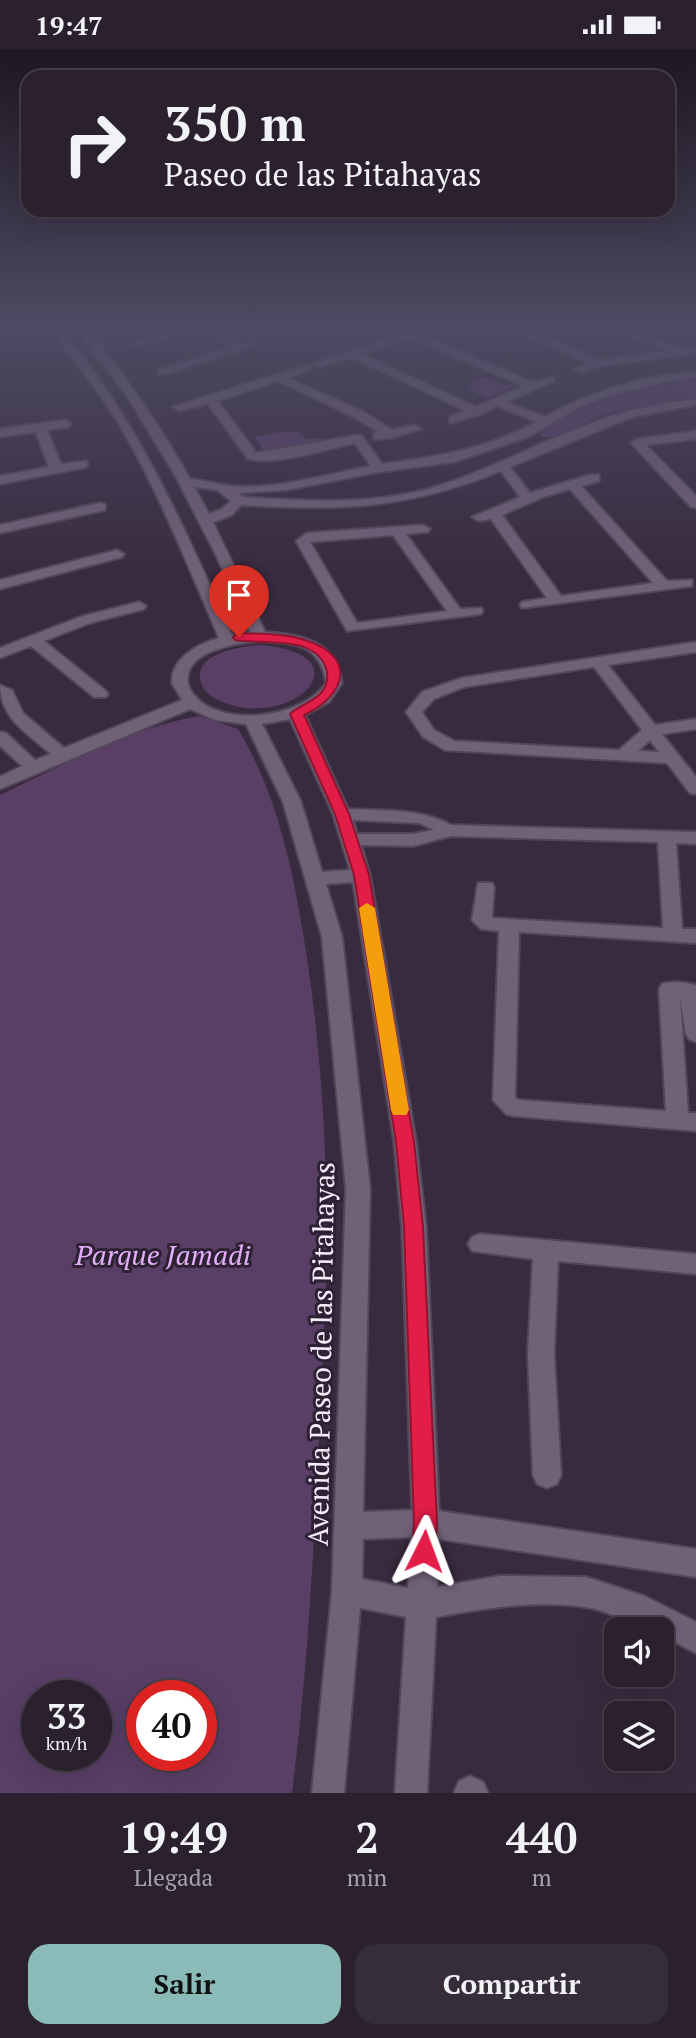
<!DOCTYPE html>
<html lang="es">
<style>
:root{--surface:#2a202e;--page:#362d3a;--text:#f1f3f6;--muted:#a5a3aa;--line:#463e4a;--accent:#8bbbb9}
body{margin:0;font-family:"PT Serif",serif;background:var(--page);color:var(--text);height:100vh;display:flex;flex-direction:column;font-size:26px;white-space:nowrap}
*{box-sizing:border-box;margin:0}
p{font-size:23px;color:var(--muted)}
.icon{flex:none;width:38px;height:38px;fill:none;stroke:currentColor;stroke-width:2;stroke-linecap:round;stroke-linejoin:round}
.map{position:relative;height:1744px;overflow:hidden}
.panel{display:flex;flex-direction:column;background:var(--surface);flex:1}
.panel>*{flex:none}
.banner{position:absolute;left:21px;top:21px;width:654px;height:147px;border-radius:21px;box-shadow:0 7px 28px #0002,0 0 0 2px var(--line);background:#2a202e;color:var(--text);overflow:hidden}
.controls{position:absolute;left:604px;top:1568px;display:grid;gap:14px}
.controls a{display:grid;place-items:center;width:70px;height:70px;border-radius:14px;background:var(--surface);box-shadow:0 7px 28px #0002,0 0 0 2px var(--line);font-size:35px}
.speed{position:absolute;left:21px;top:1631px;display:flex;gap:14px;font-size:35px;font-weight:700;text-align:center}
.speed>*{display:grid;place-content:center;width:91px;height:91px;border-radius:50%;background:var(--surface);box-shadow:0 7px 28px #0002,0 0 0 2px var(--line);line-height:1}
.speed small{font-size:18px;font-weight:400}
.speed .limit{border:10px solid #d22;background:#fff;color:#111}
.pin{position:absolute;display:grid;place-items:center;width:60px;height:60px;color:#fff;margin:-72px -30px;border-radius:50% 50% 50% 0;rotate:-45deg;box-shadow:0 0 7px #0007}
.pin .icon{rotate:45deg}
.me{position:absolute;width:77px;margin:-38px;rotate:3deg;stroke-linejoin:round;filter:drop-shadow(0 0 5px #0008)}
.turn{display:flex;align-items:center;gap:24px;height:147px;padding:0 28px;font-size:32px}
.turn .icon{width:91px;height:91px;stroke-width:2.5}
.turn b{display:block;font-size:49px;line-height:60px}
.eta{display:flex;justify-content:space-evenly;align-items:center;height:119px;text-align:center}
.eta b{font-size:42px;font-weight:700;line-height:49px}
.cta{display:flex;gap:14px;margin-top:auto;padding:14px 28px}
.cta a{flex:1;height:80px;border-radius:21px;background:var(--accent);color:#111;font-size:28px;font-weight:700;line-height:80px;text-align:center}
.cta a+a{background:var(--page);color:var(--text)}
.status{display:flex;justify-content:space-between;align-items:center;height:49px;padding:0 35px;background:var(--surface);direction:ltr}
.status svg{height:19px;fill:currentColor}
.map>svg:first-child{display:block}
</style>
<div class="status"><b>19:47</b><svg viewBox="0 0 49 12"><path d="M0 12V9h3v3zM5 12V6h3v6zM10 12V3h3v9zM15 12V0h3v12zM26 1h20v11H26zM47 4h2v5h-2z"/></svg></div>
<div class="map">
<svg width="696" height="1744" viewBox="0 0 696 1744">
<rect width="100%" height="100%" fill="#382b3e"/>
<path fill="#593e66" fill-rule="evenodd" d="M 484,328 L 504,336 L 516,337 L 487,349 L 467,340 L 474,337 L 468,334 Z
M 696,329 L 696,350 C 660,353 623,358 589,372 C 574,379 554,396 539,385 C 581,353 642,334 696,329 Z
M 280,383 L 299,383 L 306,390 L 319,389 L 321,392 L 264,402 L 254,388 Z
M 261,596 C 368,606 293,680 225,654 C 215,650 205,645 201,634 C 191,604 243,597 261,596 Z
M 199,667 L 238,680 C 277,745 292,817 304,890 C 321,993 327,1099 327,1203 C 326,1259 322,1315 320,1371 C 314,1496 308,1620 292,1744 L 0,1744 L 0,746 C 64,716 129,679 199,667 ZM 37,1647 L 96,1647 L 96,1706 L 37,1706 ZM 142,1647 L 201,1647 L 201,1706 L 142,1706 Z"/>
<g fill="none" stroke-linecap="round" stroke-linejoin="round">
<defs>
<path id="minor" d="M 50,279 L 61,279 C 138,373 183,475 232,586 L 250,583 L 216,506 L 175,426 L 129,350 L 76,279 L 87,279 C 125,327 160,376 190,430 C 204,431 218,436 232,437 C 273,441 330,425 371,417 L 355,394 C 325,400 277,417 248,410 L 208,355 L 179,362 L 173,358 L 306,316 L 310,317 L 310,321 L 288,329 L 364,363 L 392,381 L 415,376 L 421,380 L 391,389 L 374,390 L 374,384 L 379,383 L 356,369 L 278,332 L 218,352 L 256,404 L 358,386 L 362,387 L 382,415 C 435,408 488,400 536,373 L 497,357 L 482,365 L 450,374 L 450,368 L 466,362 L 351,308 L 319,318 L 313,315 L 420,279 L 430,281 L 421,286 L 533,333 L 554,328 L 554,332 L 507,353 L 545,368 C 591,342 642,327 696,323 L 696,329 L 673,331 L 612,346 L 581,357 L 528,388 L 454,413 L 379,423 L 286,441 L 239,444 L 242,448 C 304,452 368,456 428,440 C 485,424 537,394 592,374 C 626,361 660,354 696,350 L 696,356 L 632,368 L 510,418 L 530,444 L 589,426 L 599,426 L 599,432 L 581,437 L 667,532 L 692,531 L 692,537 L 522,559 L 520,556 L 522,553 L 547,549 L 491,470 L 479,472 L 472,468 L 520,448 L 501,422 C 407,460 341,462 241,456 L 232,466 L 213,473 L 265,583 C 303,586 335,591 342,634 L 329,653 L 305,666 L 348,760 C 384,762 420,759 451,776 L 696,783 L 696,795 L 676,794 L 682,880 L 696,880 L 696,894 L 519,883 L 515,1048 L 519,1051 L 666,1062 L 659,940 L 662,935 C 672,932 685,933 696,936 L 696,993 L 689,990 L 686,985 L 680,948 L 688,1064 L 696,1064 L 696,1082 L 514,1067 L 506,1065 L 493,1051 L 499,882 L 481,880 L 472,871 L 478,834 L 492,834 L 494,838 L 492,869 L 663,879 L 658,793 L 451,787 L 413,797 L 361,796 L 370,826 L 416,1092 L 426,1178 L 439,1462 L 696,1500 L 696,1528 L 439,1490 L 437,1538 L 500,1527 L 586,1528 L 644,1547 L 696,1573 L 696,1604 L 662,1587 L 662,1580 C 635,1580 611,1561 585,1558 C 535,1551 484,1559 436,1568 L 427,1744 L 395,1744 L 406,1568 L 360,1559 L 344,1744 L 312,1744 L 332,1542 L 346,1140 L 322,888 L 283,753 L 246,675 L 215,671 L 190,660 L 0,740 L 0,728 L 22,717 L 0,697 L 0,683 L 6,684 L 35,711 L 51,705 C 28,685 0,669 0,636 L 12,641 L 23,664 L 64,699 L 182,651 L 172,634 C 171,609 198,595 219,589 C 188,517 159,443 119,375 C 98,341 74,311 50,279 ZM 411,289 L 523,337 L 476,358 L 361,305 ZM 194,438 L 217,441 L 231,452 L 222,460 L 209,465 ZM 570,440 L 653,534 L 561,547 L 502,466 L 543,448 ZM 259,592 C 294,594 320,594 326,634 C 305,666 236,677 204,655 C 197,651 189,641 188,634 C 183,602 237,594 259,592 ZM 290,670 L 333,765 L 350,821 L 322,823 L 301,753 L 262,675 ZM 353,771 L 419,774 L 434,781 L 413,785 L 357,785 ZM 353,833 L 394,1092 L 402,1178 L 412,1461 L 363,1463 L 370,1140 L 342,888 L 326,835 ZM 411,1488 L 408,1539 L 362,1530 L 363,1490 Z
M 180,279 L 196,279 L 137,298 L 132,295 Z
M 206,279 L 218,279 L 239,296 L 250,293 L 255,296 L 166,325 L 158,325 L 158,321 L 230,299 Z
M 295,279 L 311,279 L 286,288 L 281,285 Z
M 507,279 L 521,279 L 601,311 L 667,302 L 613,279 C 642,279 667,302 696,298 L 696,304 L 601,317 L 581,323 L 575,320 L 590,314 Z
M 65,371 L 71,375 L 69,378 L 47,381 L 61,415 L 87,412 L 87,418 L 0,435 L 0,427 L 49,418 L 36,383 L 0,388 L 0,380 Z
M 696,382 L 696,390 L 646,396 L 696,447 L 696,459 L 691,458 L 631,394 L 637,390 Z
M 100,454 L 105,455 L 105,461 L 0,484 L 0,476 Z
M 423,476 L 430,480 L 428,483 L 406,485 L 460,560 L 481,559 L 483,562 L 481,565 L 347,582 L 296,492 L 307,484 ZM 393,486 L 447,562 L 357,574 L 310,493 Z
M 117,501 L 124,505 L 122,508 L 0,540 L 0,531 Z
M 139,553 L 146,557 L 144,560 L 90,574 L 44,592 L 106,642 L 108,645 L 106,648 L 94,648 L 31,597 L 0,609 L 0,599 L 80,568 Z
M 696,593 L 696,603 L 608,616 L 655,676 L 696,670 L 696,680 L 662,685 L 696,728 L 696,745 L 690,744 L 667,714 L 445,701 L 423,688 L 406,663 L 422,643 L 462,629 ZM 594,618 L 642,681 L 619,701 L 454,692 L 434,681 L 422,663 L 434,650 L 464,638 ZM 650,691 L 659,703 L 638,702 Z
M 480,1185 L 696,1205 L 696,1225 L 558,1212 L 554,1304 L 561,1426 L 557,1435 L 547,1439 L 537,1435 L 533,1426 L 528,1304 L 533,1210 L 472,1202 L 468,1195 L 472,1188 Z
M 470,1727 L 483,1733 L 488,1744 L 454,1744 L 459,1732 Z"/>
</defs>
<use href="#minor" stroke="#524758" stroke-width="4"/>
<use href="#minor" fill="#706177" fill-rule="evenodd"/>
</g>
<linearGradient id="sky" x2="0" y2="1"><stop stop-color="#1f1822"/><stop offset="0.53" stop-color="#4d4a63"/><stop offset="1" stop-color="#4d4a63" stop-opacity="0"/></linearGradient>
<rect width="696" height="523" fill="url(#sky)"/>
<path fill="#e11d48" stroke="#92132f" stroke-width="2" d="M 239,584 C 262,585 283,584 305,591 C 357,607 347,646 304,666 L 349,765 L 369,826 L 414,1093 L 423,1178 L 437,1474 L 435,1502 L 432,1510 L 424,1513 L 415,1510 L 412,1502 L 414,1474 L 404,1178 L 396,1093 L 354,826 L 335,765 L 290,665 C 299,656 312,654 321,644 C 326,638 328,631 327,623 C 319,584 261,596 235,591 L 233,588 Z"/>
<path fill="#f59e0b" d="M 367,854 L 375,859 L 409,1061 L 406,1066 L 393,1066 L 391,1061 L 359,859 Z"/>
<g text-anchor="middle" stroke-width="6" stroke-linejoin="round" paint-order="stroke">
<g font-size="28" font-style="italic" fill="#e2aefa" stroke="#2e2134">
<text x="163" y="1216">Parque Jamadi</text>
</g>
<g font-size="28" fill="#f5edfa" stroke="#2e2134">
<text transform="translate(321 1305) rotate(-89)" y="10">Avenida Paseo de las Pitahayas</text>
</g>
</g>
</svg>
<div class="controls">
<a><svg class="icon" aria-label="sound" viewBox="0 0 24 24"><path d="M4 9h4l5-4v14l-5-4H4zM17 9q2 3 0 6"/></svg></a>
<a><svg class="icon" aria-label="layers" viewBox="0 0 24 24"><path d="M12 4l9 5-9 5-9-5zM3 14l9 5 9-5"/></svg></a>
</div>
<div class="speed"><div>33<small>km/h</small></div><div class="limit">40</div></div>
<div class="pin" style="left:239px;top:588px;background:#d93025"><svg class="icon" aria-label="arrive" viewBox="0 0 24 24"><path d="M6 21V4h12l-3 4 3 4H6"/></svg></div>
<svg class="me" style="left:424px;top:1502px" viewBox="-20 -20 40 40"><path d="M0-17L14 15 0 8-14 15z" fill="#e11d48" stroke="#fff" stroke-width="4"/></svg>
<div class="banner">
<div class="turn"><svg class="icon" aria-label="right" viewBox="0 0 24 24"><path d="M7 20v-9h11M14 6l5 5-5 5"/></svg><div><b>350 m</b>Paseo de las Pitahayas</div></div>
</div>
</div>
<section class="panel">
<div class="eta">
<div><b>19:49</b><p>Llegada</p></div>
<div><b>2</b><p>min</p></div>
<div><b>440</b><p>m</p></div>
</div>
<div class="cta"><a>Salir</a><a>Compartir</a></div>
</section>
